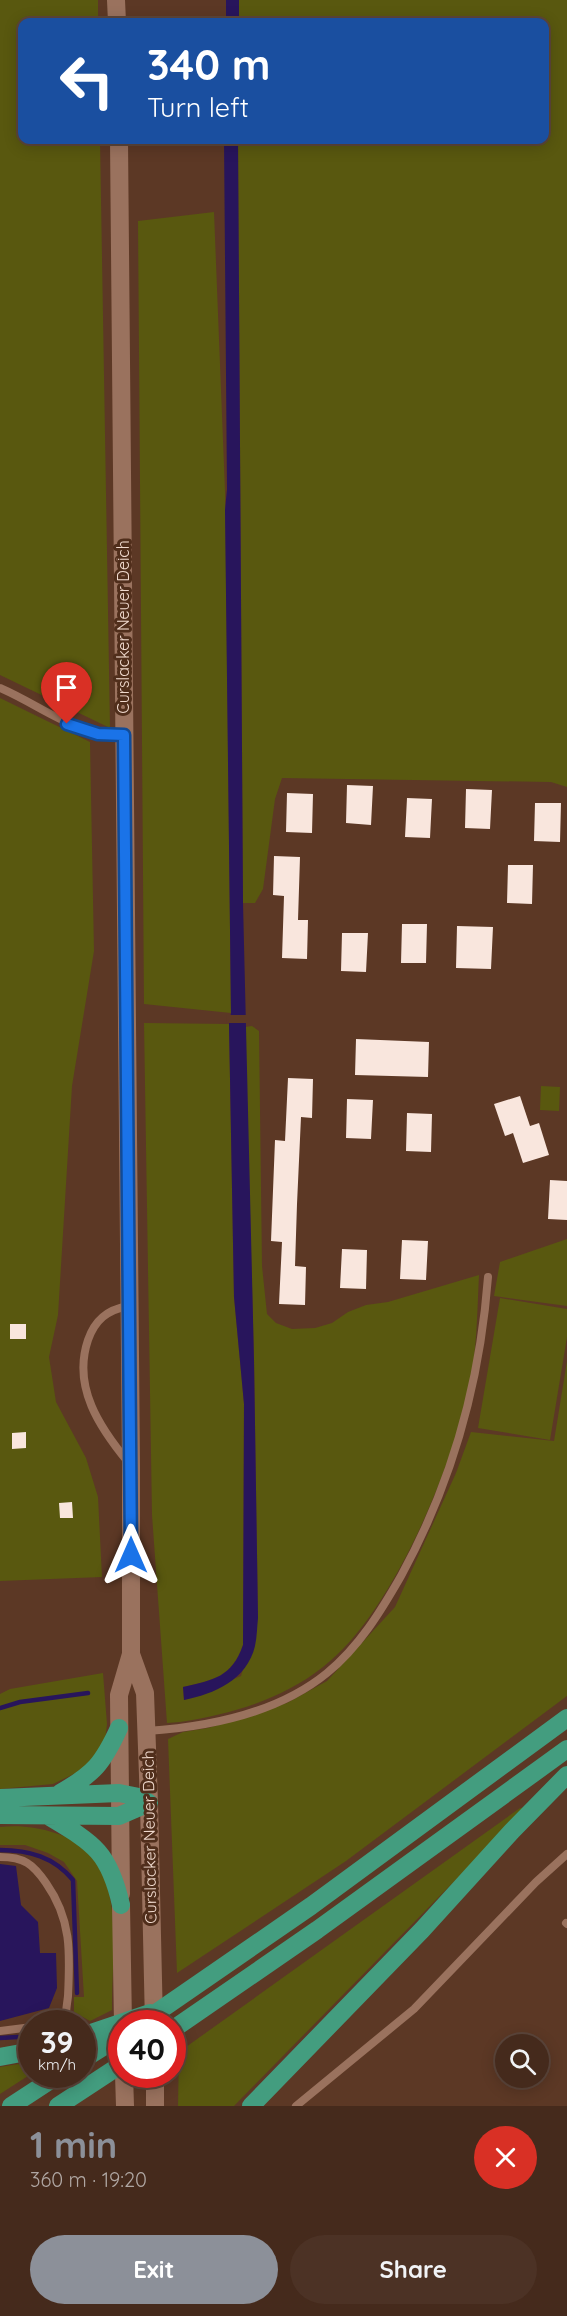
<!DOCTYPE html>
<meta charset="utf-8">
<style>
:root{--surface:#452a1c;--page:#4c3225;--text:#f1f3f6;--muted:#b0a7a3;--line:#5d463b;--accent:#8c9099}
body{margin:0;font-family:Quicksand,sans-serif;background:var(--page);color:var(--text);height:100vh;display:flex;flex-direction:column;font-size:22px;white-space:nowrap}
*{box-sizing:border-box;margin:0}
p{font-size:20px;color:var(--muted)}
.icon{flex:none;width:33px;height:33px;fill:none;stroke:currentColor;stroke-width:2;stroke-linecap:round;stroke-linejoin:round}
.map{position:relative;height:2106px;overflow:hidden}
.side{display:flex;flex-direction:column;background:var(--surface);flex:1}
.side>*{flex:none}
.hud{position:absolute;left:18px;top:18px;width:531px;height:126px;border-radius:12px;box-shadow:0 3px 15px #0003,0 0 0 2px var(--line);background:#1a4fa0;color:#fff;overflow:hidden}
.fabs{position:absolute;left:495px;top:2034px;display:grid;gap:12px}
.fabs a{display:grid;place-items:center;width:54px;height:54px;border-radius:50%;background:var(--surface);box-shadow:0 3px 15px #0003,0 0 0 2px var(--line);font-size:30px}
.speed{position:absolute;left:18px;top:2010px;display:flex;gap:12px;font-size:30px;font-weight:700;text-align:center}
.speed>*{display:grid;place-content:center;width:78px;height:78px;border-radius:50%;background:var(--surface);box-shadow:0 3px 15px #0003,0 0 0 2px var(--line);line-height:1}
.speed small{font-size:15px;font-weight:400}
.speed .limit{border:9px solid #d22;background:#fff;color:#111}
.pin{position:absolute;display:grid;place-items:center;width:51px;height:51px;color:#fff;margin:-62px -26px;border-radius:50% 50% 50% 0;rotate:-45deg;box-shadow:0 0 6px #0007}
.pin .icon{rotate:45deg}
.me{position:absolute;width:66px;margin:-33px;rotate:0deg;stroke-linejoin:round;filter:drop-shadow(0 0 4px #0008)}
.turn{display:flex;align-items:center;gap:21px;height:126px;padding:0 30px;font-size:27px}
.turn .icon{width:78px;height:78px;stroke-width:2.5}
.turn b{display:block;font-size:42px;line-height:51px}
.round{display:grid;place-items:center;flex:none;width:63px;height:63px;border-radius:32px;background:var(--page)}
.overview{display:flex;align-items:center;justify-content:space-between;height:102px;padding:0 30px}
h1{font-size:36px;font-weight:700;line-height:45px;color:var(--accent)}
.cta{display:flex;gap:12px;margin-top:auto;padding:12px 30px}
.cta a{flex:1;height:69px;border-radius:36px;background:var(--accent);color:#fff;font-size:24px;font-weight:700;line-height:69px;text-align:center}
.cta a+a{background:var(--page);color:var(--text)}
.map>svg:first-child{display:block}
</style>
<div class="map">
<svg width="567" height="2106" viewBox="0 0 567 2106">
<rect width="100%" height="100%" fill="#5c3825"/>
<path fill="#59580f" d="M 0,0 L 98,0 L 98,22 L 22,22 L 22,140 L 100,140 L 110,728 L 0,675 Z
M 239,0 L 567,0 L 567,787 L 551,782 L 282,778 L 275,799 L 263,889 L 255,903 L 243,903 L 238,140 L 544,140 L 544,22 L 239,22 Z
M 214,212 L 225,491 L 231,1013 L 144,1004 L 138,221 Z
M 0,698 L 90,742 L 94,951 L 72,1086 L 58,1315 L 49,1357 L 56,1402 L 86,1458 L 98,1497 L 102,1577 L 0,1581 Z
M 144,1023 L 229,1024 L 234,1297 L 244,1404 L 243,1645 C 232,1677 214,1680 183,1687 L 184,1700 L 241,1676 L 258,1618 L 254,1360 L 245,1027 L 252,1026 L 259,1031 L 262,1266 L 267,1314 L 276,1323 L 292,1329 L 315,1328 L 332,1323 L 348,1312 L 366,1305 L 388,1302 L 479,1275 C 477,1315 477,1355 468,1393 C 449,1475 390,1616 323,1667 C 281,1700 231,1714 180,1722 L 167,1723 L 152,1515 Z
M 541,1086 L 560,1087 L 559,1111 L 540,1110 Z
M 567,1239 L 567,1306 L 494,1296 L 500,1262 Z
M 500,1298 L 567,1309 L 567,1337 L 550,1440 L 478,1428 Z
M 567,1361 L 567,1696 L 346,1861 L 177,1973 L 168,1739 L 183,1732 L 208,1728 L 287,1703 L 327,1681 L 395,1607 L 456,1473 L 471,1432 L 554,1441 Z
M 103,1673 L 107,1724 L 105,1741 L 84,1769 L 53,1784 L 0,1789 L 0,1694 L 10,1689 Z
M 527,1807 L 234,2106 L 178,2106 L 179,2052 L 520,1808 Z
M 0,1827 C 18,1825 38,1827 55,1833 C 131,1857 111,1947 112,2010 L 90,2021 L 74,2012 L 74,1997 L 84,1997 L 77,1881 L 64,1862 L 48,1853 L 25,1845 L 0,1845 Z
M 31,2062 L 31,2074 L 0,2094 L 0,2067 Z"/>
<path fill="#28155c" d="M 226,0 L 239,0 L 239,22 L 226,22 Z
M 224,140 L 238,140 L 243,903 L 254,1360 L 258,1618 C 257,1627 257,1637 255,1646 C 247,1680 214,1694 184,1700 L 183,1687 C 214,1680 232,1677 243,1645 L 244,1404 L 234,1297 L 229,1024 L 231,1013 L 225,510 L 227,489 Z
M 0,1864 L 16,1866 L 21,1905 L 38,1922 L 40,1953 L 56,1953 L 57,1988 L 49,2008 L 0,2021 Z"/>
<path fill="#5c3825" d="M 227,1015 L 248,1015 L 248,1023 L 226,1023 Z"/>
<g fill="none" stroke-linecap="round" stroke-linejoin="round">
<path stroke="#28155c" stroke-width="4.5" d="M 0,1708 L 20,1702 L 88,1693
M 0,1850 C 29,1850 54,1857 73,1880 L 77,1993
M 0,2038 L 18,2037"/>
</g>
<path fill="#f9e6dd" d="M 347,785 L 373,786 L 371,825 L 346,823 Z
M 466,789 L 492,790 L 490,829 L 465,828 Z
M 287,793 L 313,794 L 312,833 L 286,832 Z
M 407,798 L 432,799 L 430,838 L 405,837 Z
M 535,803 L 561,803 L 560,842 L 534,841 Z
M 274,856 L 300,857 L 298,920 L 308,920 L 307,959 L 282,958 L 284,896 L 273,895 Z
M 508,865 L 533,865 L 532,904 L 507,903 Z
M 402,924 L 427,924 L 426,963 L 401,963 Z
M 457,926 L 493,927 L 491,969 L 456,968 Z
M 342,933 L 368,933 L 366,972 L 341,971 Z
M 356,1039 L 429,1042 L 428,1077 L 355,1075 Z
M 288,1078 L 313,1079 L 312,1118 L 301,1117 L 297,1204 L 295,1266 L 306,1267 L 305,1305 L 279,1304 L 282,1242 L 271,1241 L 275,1140 L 285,1141 Z
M 520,1096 L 530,1126 L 539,1123 L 549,1155 L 523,1163 L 513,1133 L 505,1136 L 494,1104 Z
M 347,1099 L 373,1100 L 371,1139 L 346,1138 Z
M 407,1113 L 432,1114 L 431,1152 L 406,1151 Z
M 550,1180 L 567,1181 L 567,1220 L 548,1219 Z
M 402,1240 L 428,1241 L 426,1280 L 400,1279 Z
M 342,1249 L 367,1250 L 366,1289 L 340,1288 Z
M 10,1324 L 26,1324 L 26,1339 L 10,1339 Z
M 26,1432 L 26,1448 L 12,1449 L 12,1433 Z
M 72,1502 L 73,1518 L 60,1518 L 59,1503 Z"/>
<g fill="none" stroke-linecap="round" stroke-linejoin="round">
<path stroke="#9a725e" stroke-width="8" d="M 0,688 C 44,707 74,736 124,735
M 128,1306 C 107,1310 95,1320 88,1340 C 72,1387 100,1428 128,1462
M 147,1731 C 209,1727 278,1713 327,1673 C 359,1647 381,1611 401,1576 C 452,1483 480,1383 488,1277
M 0,1857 C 24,1857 33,1864 46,1883 C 72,1920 70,1953 68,1996 C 67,2005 65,2014 66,2024
M 566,1923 L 567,1924
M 50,2024 L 65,2020
M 0,2031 L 32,2027
M 296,2106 L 414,2009 L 536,1882 L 567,1854"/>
<path stroke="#9a725e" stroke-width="18" d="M 116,0 L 117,22
M 119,140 L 131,1465 L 131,1654 L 119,1695 L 121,1894
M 131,1654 L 145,1693 L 149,1803"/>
<path stroke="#9a725e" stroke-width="18" d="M 149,1803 L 154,2024
M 121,1905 L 123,2024
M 124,2074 L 125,2106
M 155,2074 L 155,2106"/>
<path stroke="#439d7f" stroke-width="18" d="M 60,1793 C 94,1774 103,1763 119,1728
M 0,1798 L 119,1793 L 139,1797 L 149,1803
M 0,1815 L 119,1816 L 149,1803
M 48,1816 C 93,1843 109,1851 121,1905
M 140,2024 L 311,1906 L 567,1718
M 172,2030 L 317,1930 L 567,1749
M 82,2036 L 150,2013
M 0,2057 L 32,2051
M 82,2060 L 122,2035
M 11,2106 L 60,2074
M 58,2106 L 122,2064
M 251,2106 L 422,1930 L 512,1831 L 567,1775"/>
</g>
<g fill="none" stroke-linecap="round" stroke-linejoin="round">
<defs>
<path id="route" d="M 67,724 L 98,734 L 124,735 L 131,1555"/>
</defs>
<use href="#route" stroke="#114b97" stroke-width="15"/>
<use href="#route" stroke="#1a73e8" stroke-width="10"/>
</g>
<g text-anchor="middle" stroke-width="6" stroke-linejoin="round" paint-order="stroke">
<g font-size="16" fill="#f0dace" stroke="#502e1b">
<text transform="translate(123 627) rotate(-90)" y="6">Curslacker Neuer Deich</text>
<text transform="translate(149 1837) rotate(-91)" y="6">Curslacker Neuer Deich</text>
</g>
</g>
</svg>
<div class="fabs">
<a><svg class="icon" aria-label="search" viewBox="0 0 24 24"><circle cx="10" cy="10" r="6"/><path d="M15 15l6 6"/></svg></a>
</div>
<div class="speed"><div>39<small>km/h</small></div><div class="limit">40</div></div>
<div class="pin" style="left:67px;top:724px;background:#d93025"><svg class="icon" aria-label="arrive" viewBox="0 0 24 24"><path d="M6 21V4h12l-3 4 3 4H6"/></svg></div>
<svg class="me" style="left:131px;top:1555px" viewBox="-20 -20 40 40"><path d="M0-17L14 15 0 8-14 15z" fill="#1a73e8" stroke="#fff" stroke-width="4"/></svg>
<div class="hud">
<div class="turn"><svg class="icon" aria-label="left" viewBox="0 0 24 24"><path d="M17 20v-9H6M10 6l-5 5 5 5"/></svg><div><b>340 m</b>Turn left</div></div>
</div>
</div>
<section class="side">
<div class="overview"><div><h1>1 min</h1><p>360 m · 19:20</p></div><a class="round" style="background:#d93025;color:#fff"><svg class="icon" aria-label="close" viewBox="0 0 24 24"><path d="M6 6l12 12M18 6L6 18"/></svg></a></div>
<div class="cta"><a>Exit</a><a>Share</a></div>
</section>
